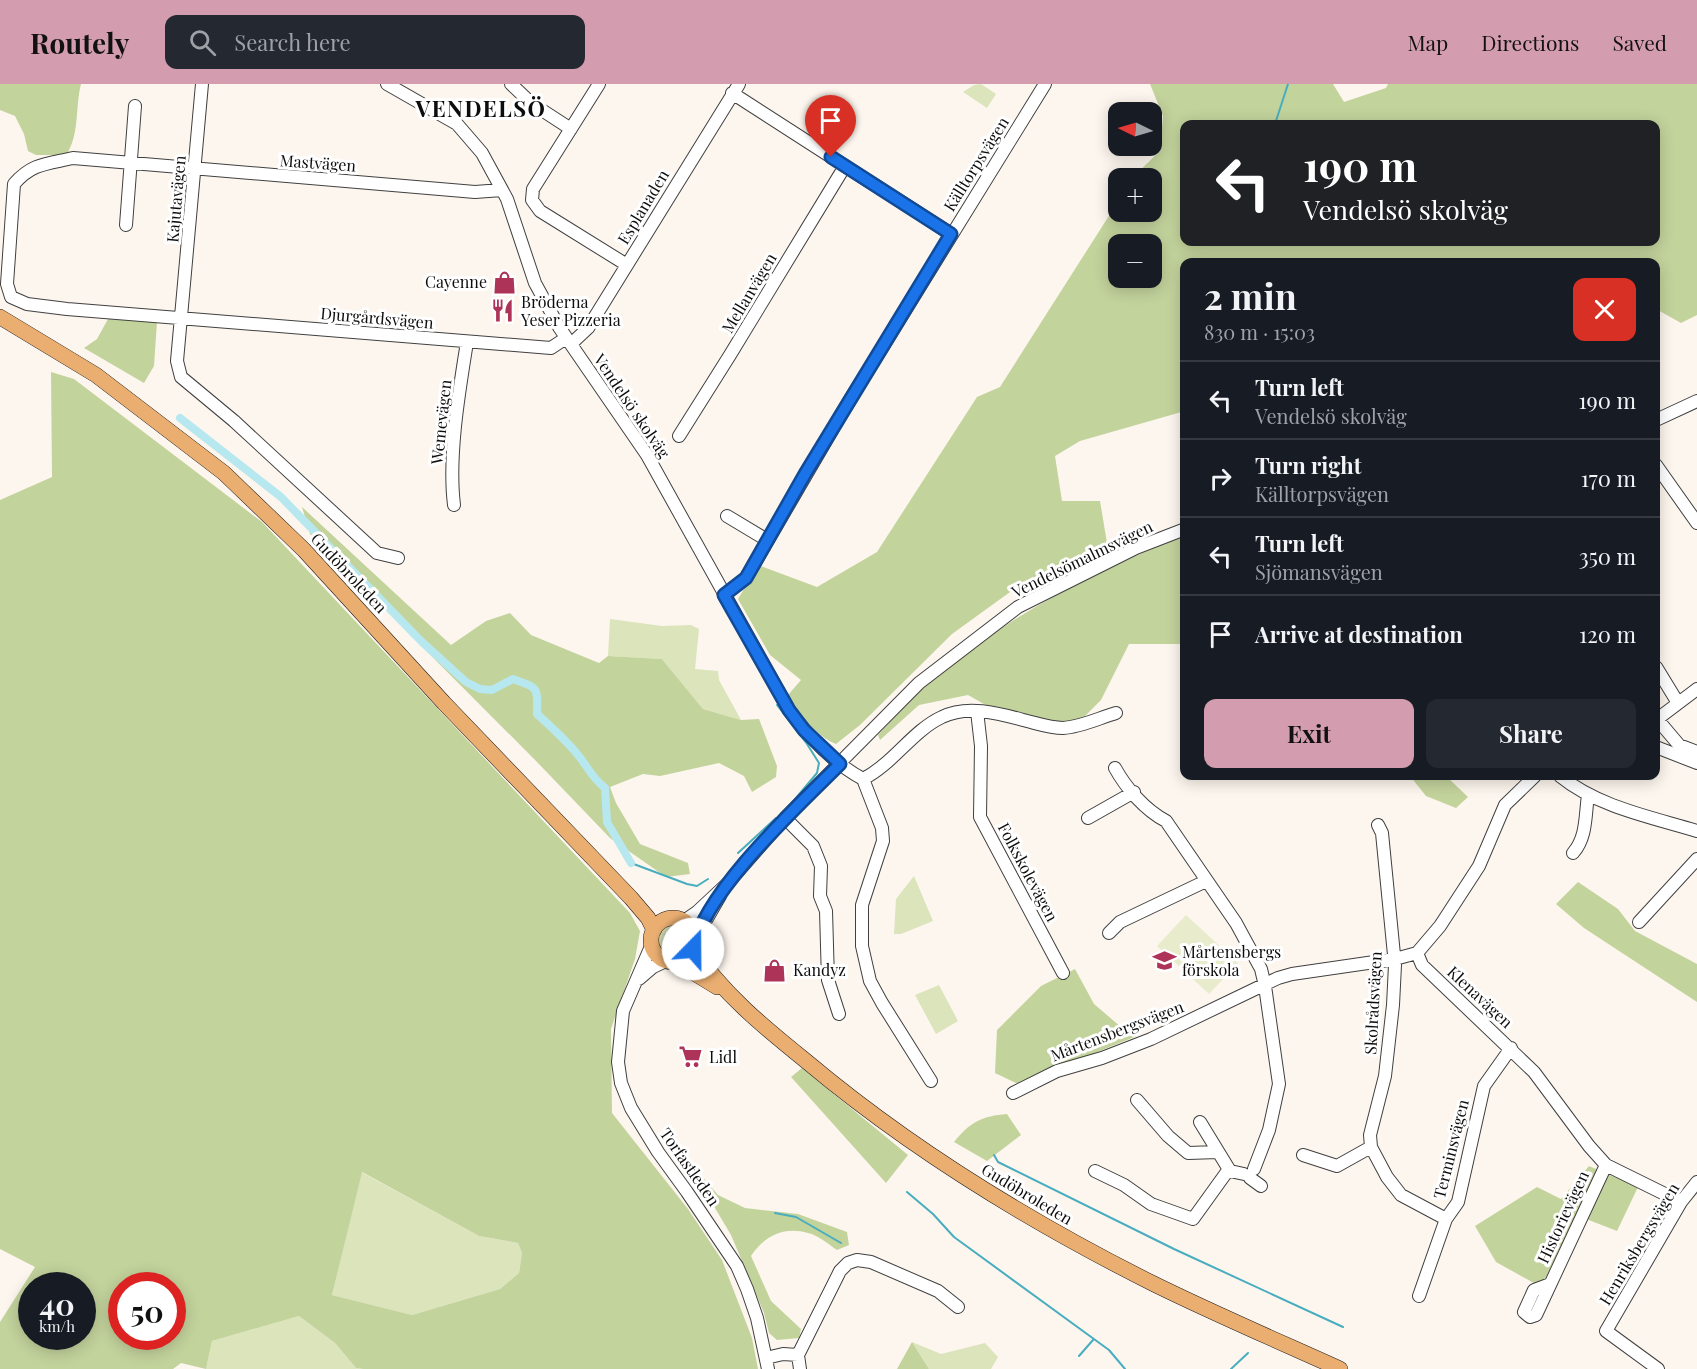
<!DOCTYPE html>
<meta charset="utf-8">
<style>
:root{--surface:#171b24;--page:#242831;--text:#f1f3f6;--muted:#9ea1a6;--line:#363941;--accent:#d39daf}
body{margin:0;font-family:"Playfair Display",serif;background:var(--page);color:var(--text);height:100vh;display:flex;flex-direction:column;font-size:22px;white-space:nowrap}
*{box-sizing:border-box;margin:0}
p{font-size:20px;color:var(--muted)}
.icon{flex:none;width:33px;height:33px;fill:none;stroke:currentColor;stroke-width:2;stroke-linecap:round;stroke-linejoin:round}
.map{position:relative;flex:1;overflow:hidden}
.drawer{position:absolute;left:1180px;top:174px;width:480px;height:522px;display:flex;flex-direction:column;background:var(--surface);border-radius:12px;box-shadow:0 3px 15px #0003}
.drawer>*{flex:none}
.top-card{position:absolute;left:1180px;top:36px;width:480px;height:126px;border-radius:12px;box-shadow:0 3px 15px #0003;background:#202124;color:#fff;overflow:hidden}
.needle{width:39px;rotate:275deg}
.fabs{position:absolute;left:1108px;top:18px;display:grid;gap:12px}
.fabs a{display:grid;place-items:center;width:54px;height:54px;border-radius:12px;background:var(--surface);box-shadow:0 3px 15px #0003;font-size:30px}
.speed{position:absolute;left:18px;top:1188px;display:flex;gap:12px;font-size:30px;font-weight:700;text-align:center}
.speed>*{display:grid;place-content:center;width:78px;height:78px;border-radius:50%;background:var(--surface);box-shadow:0 3px 15px #0003;line-height:1}
.speed small{font-size:15px;font-weight:400}
.speed .limit{border:9px solid #d22;background:#fff;color:#111}
.pin{position:absolute;display:grid;place-items:center;width:51px;height:51px;color:#fff;margin:-62px -26px;border-radius:50% 50% 50% 0;rotate:-45deg;box-shadow:0 0 6px #0007}
.pin .icon{rotate:45deg}
.me{position:absolute;width:66px;margin:-33px;rotate:22deg;stroke-linejoin:round;filter:drop-shadow(0 0 4px #0008)}
.turn{display:flex;align-items:center;gap:21px;height:126px;padding:0 24px;font-size:27px}
.turn .icon{width:78px;height:78px;stroke-width:2.5}
.turn b{display:block;font-size:42px;line-height:51px}
.round{display:grid;place-items:center;flex:none;width:63px;height:63px;border-radius:12px;background:var(--page)}
.summary{display:flex;align-items:center;justify-content:space-between;height:102px;padding:0 24px}
h1{font-size:36px;font-weight:700;line-height:45px}
.primary-button{display:flex;gap:12px;margin-top:auto;padding:12px 24px}
.primary-button a{flex:1;height:69px;border-radius:12px;background:var(--accent);color:#111;font-size:24px;font-weight:700;line-height:69px;text-align:center}
.primary-button a+a{background:var(--page);color:var(--text)}
ul{padding:0;list-style:none}
li{display:flex;align-items:center;gap:18px;height:78px;padding:0 24px;border-top:2px solid var(--line)}
li div{flex:1}
li b{display:block;font-size:22px}
li em{font-style:normal}
header{display:flex;align-items:center;gap:36px;box-sizing:border-box;height:84px;padding:0 30px;background:var(--accent);color:#111}
header strong{font-size:28px}
nav{display:flex;gap:33px;margin-inline-start:auto;font-size:21px}
.search{width:420px;height:54px;background:var(--page);display:flex;align-items:center;gap:15px;box-sizing:border-box;padding:0 21px;border-radius:12px;color:var(--muted);font-size:22px}
.map>svg:first-child{display:block}
</style>
<header>
<strong>Routely</strong>
<div class="search"><svg class="icon" aria-label="search" viewBox="0 0 24 24"><circle cx="10" cy="10" r="6"/><path d="M15 15l6 6"/></svg>Search here</div>
<nav><a>Map</a><a>Directions</a><a>Saved</a></nav>
</header>
<div class="map">
<svg width="1697" height="1285" viewBox="0 0 1697 1285">
<rect width="100%" height="100%" fill="#fdf6ee"/>
<path fill="#dbe4bb" d="M 981,0 L 996,10 L 987,24 L 963,8 L 974,1 Z
M 610,535 L 662,542 L 691,541 L 699,545 L 695,585 L 718,587 L 719,596 L 741,636 L 703,625 L 662,575 L 608,572 Z
M 914,792 L 933,837 L 901,850 L 894,850 L 896,815 Z
M659 856a14 14 0 1 1 28 0a14 14 0 1 1-28 0Z
M 939,901 L 958,937 L 936,950 L 915,911 Z
M 361,1088 L 479,1152 L 518,1159 L 522,1169 L 519,1189 L 500,1205 L 412,1231 L 332,1211 Z
M 299,1232 L 335,1259 L 356,1284 L 363,1285 L 206,1285 L 212,1257 Z
M 912,1258 L 941,1270 L 985,1259 L 998,1273 L 991,1285 L 929,1285 Z"/>
<path fill="#c3d39c" fill-rule="evenodd" d="M 0,0 L 81,0 C 75,23 80,51 66,71 L 36,71 L 28,67 L 24,50 L 15,32 L 0,26 Z
M 1150,0 L 1333,0 L 1344,18 L 1386,4 L 1388,0 L 1697,0 L 1697,231 L 1681,239 L 1656,225 L 1656,178 L 1185,178 L 1185,327 L 1080,357 L 1055,372 L 1062,417 L 1100,417 L 1107,459 L 1024,498 L 952,550 L 860,641 L 836,660 C 814,651 801,630 788,611 L 801,596 L 770,571 L 738,515 L 758,481 L 817,503 L 877,468 L 977,313 L 1000,303 L 1119,116 L 1119,128 L 1152,128 L 1152,94 L 1132,94 L 1160,67 L 1163,32 ZM 1185,40 L 1656,40 L 1656,158 L 1185,158 ZM 1119,160 L 1152,160 L 1152,194 L 1119,194 Z
M 108,235 L 157,238 L 154,282 L 144,299 L 84,264 L 97,255 Z
M 51,288 L 74,295 L 262,438 L 630,829 L 640,847 L 635,875 L 611,945 L 612,1029 L 688,1125 L 722,1176 L 752,1254 L 758,1285 L 363,1285 L 356,1284 L 335,1259 L 299,1232 L 212,1257 L 206,1285 L 181,1279 L 173,1285 L 0,1285 L 0,1238 L 35,1183 L 0,1165 L 0,416 L 52,393 ZM 362,1088 L 479,1152 L 518,1159 L 522,1169 L 519,1189 L 500,1205 L 412,1231 L 332,1211 ZM 32,1202 L 82,1202 L 82,1252 L 32,1252 ZM 122,1202 L 172,1202 L 172,1252 L 122,1252 Z
M 302,423 L 451,561 L 486,537 L 510,529 L 531,551 L 599,579 L 608,572 L 662,575 L 703,625 L 741,636 L 759,635 L 777,682 L 776,693 L 752,708 L 744,692 L 719,679 L 660,692 L 643,690 L 610,703 L 616,719 L 640,760 L 688,779 L 690,790 L 666,793 L 610,754 L 537,678 L 310,450 Z
M 1185,451 L 1185,560 L 1129,560 L 1101,616 L 1085,632 L 1066,639 L 991,624 L 968,611 L 919,621 L 880,656 L 878,651 C 907,620 936,588 971,564 C 1037,518 1110,481 1185,451 Z
M 1410,692 L 1446,692 L 1468,713 L 1456,724 L 1426,712 Z
M 1578,798 L 1618,825 L 1635,847 L 1697,880 L 1697,918 L 1584,844 L 1556,820 Z
M 1075,885 L 1094,920 L 1121,943 L 1137,952 L 1018,1000 L 995,989 L 997,946 L 1041,902 Z
M 802,984 L 908,1071 L 886,1099 L 791,993 Z
M 1007,1030 L 1021,1051 L 987,1077 L 954,1058 C 970,1038 982,1032 1007,1030 Z
M 1589,1082 L 1638,1103 L 1617,1147 L 1576,1131 L 1541,1203 L 1496,1178 L 1475,1142 L 1537,1103 L 1561,1115 Z
M 694,1083 L 718,1111 L 745,1124 L 798,1130 L 847,1148 L 849,1161 L 837,1166 C 828,1160 818,1151 808,1149 C 784,1142 764,1152 751,1172 L 771,1217 L 801,1245 L 799,1254 L 777,1256 L 769,1249 L 764,1229 L 731,1151 L 712,1119 L 687,1092 Z
M 912,1258 L 929,1285 L 897,1285 Z"/>
<path fill="#e9eccc" d="M 1186,831 L 1238,879 L 1209,910 L 1157,862 Z"/>
<g fill="none" stroke-linecap="round" stroke-linejoin="round">
<path stroke="#47adbf" stroke-width="2" d="M 1275,40 L 1288,0
M 777,621 L 807,660 L 819,679 L 817,689 L 790,721
M 738,769 L 776,734
M 631,779 L 687,800 L 697,802 L 708,795
M 994,1071 L 998,1078 L 1174,1165 L 1343,1243
M 907,1108 L 933,1130 L 954,1153 L 1109,1266 L 1125,1285
M 775,1129 L 796,1133 L 841,1159
M 1079,1272 L 1093,1256
M 1231,1285 L 1248,1269"/>
<path stroke="#b8e8ef" stroke-width="8" d="M 180,334 L 281,413 L 421,557 L 466,598 L 480,605 L 492,606 L 513,595 C 538,604 538,603 537,630 C 551,643 566,656 578,671 C 588,683 591,693 605,704 L 607,738 L 631,779"/>
<defs>
<path id="minor" d="M 202,0 L 177,277 L 181,293 L 234,337 L 377,469 L 398,474
M 387,0 L 457,40 L 482,69 L 507,115 L 535,199 L 559,243 L 647,371 L 789,626 C 809,653 833,679 863,695 L 882,744 L 883,757 L 862,821 L 862,862 L 870,897 L 882,919 L 931,997
M 511,0 L 531,19 L 571,45
M 599,0 L 533,105 L 532,116 L 540,127 L 627,181
M 732,9 L 951,150
M 502,106 L 475,108 L 73,74 C 47,80 32,79 14,100 L 7,200 L 11,213 L 27,220 L 67,225 L 551,264 L 566,254
M 126,141 L 135,22
M 571,260 L 588,244 L 739,0
M 1656,336 L 1697,317
M 679,352 L 730,271 L 845,82
M 1656,381 L 1697,439
M 454,421 C 448,372 459,308 467,258
M 727,432 L 767,456
M 724,511 L 746,494 L 848,319 L 1045,0
M 1656,583 L 1678,619
M 977,627 L 981,662 L 980,733 L 1063,889
M 1657,635 L 1679,661 L 1697,668
M 1656,636 L 1697,605
M 1656,663 L 1697,679
M 1115,684 C 1126,704 1145,726 1166,737 L 1236,839 L 1261,885 L 1265,902 L 1279,1000 L 1269,1046 L 1254,1085
M 1535,692 L 1505,721 L 1479,782 L 1440,842 L 1417,869 L 1422,881 L 1534,988 L 1589,1062 L 1606,1081 L 1681,1118
M 1560,692 C 1598,723 1651,733 1697,747
M 863,695 C 893,680 912,647 942,633 C 968,620 1001,630 1027,637 C 1039,640 1051,644 1063,644 C 1081,643 1099,634 1116,629
M 785,734 L 813,762 L 821,782 L 820,812 L 826,827 L 828,896 L 839,930
M 1088,734 L 1134,708
M 1378,741 L 1382,749 L 1395,881 L 1393,921 L 1385,992 L 1370,1051 L 1371,1063 L 1387,1093 L 1401,1111 L 1446,1135
M 1573,769 C 1587,753 1585,732 1588,711
M 684,837 L 697,828 L 728,799 L 785,734 L 919,599 L 1018,523 L 1136,464 L 1185,445
M 1639,838 L 1697,775
M 1109,849 L 1120,838 L 1206,797
M 695,855 L 720,812
M 652,860 L 623,927 L 618,978 L 621,999 L 631,1024 L 658,1068 L 687,1108 L 737,1182 L 747,1205 L 757,1234 L 768,1285
M 639,895 L 653,883 L 666,877
M 1013,1009 L 1057,987 L 1102,974 L 1151,955 L 1278,894 L 1292,890 L 1395,875 L 1417,869
M 1137,1016 L 1168,1052 L 1188,1069 L 1218,1068
M 1200,1038 L 1230,1087 L 1244,1090
M 1303,1071 L 1337,1082 L 1371,1063
M 1095,1087 L 1124,1101 L 1151,1120 L 1193,1135 L 1229,1085
M 1250,1094 L 1261,1102
M 1550,1200 L 1534,1206 L 1524,1228 L 1530,1233 L 1536,1231 L 1606,1081
M 1419,1212 L 1446,1135 L 1458,1118 L 1484,1002 L 1511,964
M 766,1274 L 783,1270 L 798,1271
M 800,1285 L 798,1271 L 840,1187 L 848,1179 L 857,1176 L 871,1178 L 938,1207 L 958,1223
M 1658,1285 L 1606,1247 L 1681,1118 L 1697,1098"/>
<path id="major" d="M 0,233 L 96,291 L 224,389 L 304,466 L 444,619 L 631,814 L 648,834 L 654,846
M651 856a22 22 0 1 1 44 0a22 22 0 1 1-44 0Z
M 693,865 C 722,909 765,944 806,977 C 912,1066 1030,1138 1154,1200 C 1215,1230 1278,1257 1340,1285
M 676,878 L 717,903"/>
</defs>
<use href="#minor" stroke="#404040" stroke-width="14"/>
<use href="#major" stroke="#1e1e1e" stroke-width="16"/>
<use href="#minor" stroke="#fff" stroke-width="12"/>
<use href="#major" stroke="#eaae71" stroke-width="15"/>
</g>
<g fill="none" stroke-linecap="round" stroke-linejoin="round">
<defs>
<path id="route" d="M 693,865 C 705,807 797,723 840,680 L 804,646 L 789,626 L 724,511 L 746,494 L 805,390 L 951,150 L 831,73"/>
</defs>
<use href="#route" stroke="#114b97" stroke-width="15"/>
<use href="#route" stroke="#1a73e8" stroke-width="10"/>
</g>
<defs>
<symbol id="shop-bare" viewBox="-9 -9 18 18"><path d="M-5-2.5h2.3a2.7 3.5 0 0 1 5.4 0H5L5.5 6h-11ZM-1.5-2.5h3a1.5 2.3 0 0 0-3 0Z" fill="#ae3358" stroke="#fff" stroke-width="2.5" paint-order="stroke"/></symbol>
<symbol id="restaurant-bare" viewBox="-9 -9 18 18"><path d="M-5-6h1v4h1v-4h1v4h1v-4h1v5L-1.5 .5V6h-2V.5L-5-1ZM5-6V6H3V1.5H1.5Q1.5-4 5-6Z" fill="#ae3358" stroke="#fff" stroke-width="2.5" paint-order="stroke"/></symbol>
<symbol id="school-bare" viewBox="-9 -9 18 18"><path d="M0-5L7-2L0 1L-7-2ZM-4 1L0 2.5L4 1V4Q0 6-4 4Z" fill="#ae3358" stroke="#fff" stroke-width="2.5" paint-order="stroke"/></symbol>
<symbol id="supermarket-bare" viewBox="-9 -9 18 18"><path d="M-6-5.5h2.5l.6 2H6L4.5 2H-2.5L-4.4-4H-6ZM-1.5 3.2a1.3 1.3 0 1 0 .1 0ZM3 3.2a1.3 1.3 0 1 0 .1 0Z" fill="#ae3358" stroke="#fff" stroke-width="2.5" paint-order="stroke"/></symbol>
</defs>
<g fill-rule="evenodd">
<use href="#shop-bare" x="488" y="182" width="33" height="33"/>
<use href="#restaurant-bare" x="486" y="210" width="33" height="33"/>
<use href="#school-bare" x="1148" y="860" width="33" height="33"/>
<use href="#shop-bare" x="758" y="870" width="33" height="33"/>
<use href="#supermarket-bare" x="674" y="956" width="33" height="33"/>
</g>
<g text-anchor="middle" stroke-width="6" stroke-linejoin="round" paint-order="stroke">
<g font-size="16" fill="#0d0d0d" stroke="#fff">
<text transform="translate(318 79) rotate(4)" y="6">Mastvägen</text>
<text transform="translate(976 80) rotate(-58)" y="6">Källtorpsvägen</text>
<text transform="translate(176 115) rotate(-85)" y="6">Kajutavägen</text>
<text transform="translate(643 123) rotate(-59)" y="6">Esplanaden</text>
<text transform="translate(749 209) rotate(-59)" y="6">Mellanvägen</text>
<text transform="translate(377 234) rotate(5)" y="6">Djurgårdsvägen</text>
<text transform="translate(632 322) rotate(56)" y="6">Vendelsö skolväg</text>
<text transform="translate(441 338) rotate(-84)" y="6">Wemevägen</text>
<text transform="translate(1082 475) rotate(-26)" y="6">Vendelsömalmsvägen</text>
<text transform="translate(349 489) rotate(47)" y="6">Gudöbroleden</text>
<text transform="translate(1028 788) rotate(62)" y="6">Folkskolevägen</text>
<text transform="translate(1480 913) rotate(43)" y="6">Klenavägen</text>
<text transform="translate(1373 919) rotate(-87)" y="6">Skolrådsvägen</text>
<text transform="translate(1117 947) rotate(-21)" y="6">Mårtensbergsvägen</text>
<text transform="translate(1451 1065) rotate(-76)" y="6">Terminsvägen</text>
<text transform="translate(690 1083) rotate(55)" y="6">Torfastleden</text>
<text transform="translate(1027 1110) rotate(31)" y="6">Gudöbroleden</text>
<text transform="translate(1563 1133) rotate(-65)" y="6">Historievägen</text>
<text transform="translate(1639 1160) rotate(-59)" y="6">Henriksbergsvägen</text>
</g>
<g font-size="16" fill="#0d0d0d" stroke="#fff" text-anchor="start">
<text x="487" y="204" text-anchor="end">Cayenne</text>
<text x="521" y="224">Bröderna<tspan x="521" dy="18">Yeser Pizzeria</tspan></text>
<text x="1182" y="874">Mårtensbergs<tspan x="1182" dy="18">förskola</tspan></text>
<text x="793" y="892">Kandyz</text>
<text x="709" y="979">Lidl</text>
</g>
<g font-size="22" font-weight="bold" letter-spacing="1.5" fill="#0d0d0d" stroke="#fff">
<text x="481" y="33">VENDELSÖ</text>
</g>
</g>
</svg>
<div class="fabs">
<a><svg class="needle" viewBox="-14 -14 28 28"><path d="M0-13l5 13h-10z" fill="#e53935"/><path d="M0 13l5-13h-10z" fill="#9ea1a6"/></svg></a>
<a>+</a>
<a>−</a>
</div>
<div class="speed"><div>40<small>km/h</small></div><div class="limit">50</div></div>
<div class="pin" style="left:831px;top:73px;background:#d93025"><svg class="icon" aria-label="arrive" viewBox="0 0 24 24"><path d="M6 21V4h12l-3 4 3 4H6"/></svg></div>
<svg class="me" style="left:693px;top:865px" viewBox="-20 -20 40 40"><circle r="19" fill="#fff"/><path d="M0-13L10 11 0 6-10 11z" fill="#1a73e8"/></svg>
<div class="top-card">
<div class="turn"><svg class="icon" aria-label="left" viewBox="0 0 24 24"><path d="M17 20v-9H6M10 6l-5 5 5 5"/></svg><div><b>190 m</b>Vendelsö skolväg</div></div>
</div>
<section class="drawer">
<div class="summary"><div><h1>2 min</h1><p>830 m · 15:03</p></div><a class="round" style="background:#d93025;color:#fff"><svg class="icon" aria-label="close" viewBox="0 0 24 24"><path d="M6 6l12 12M18 6L6 18"/></svg></a></div>
<ul>
<li><svg class="icon" aria-label="left" viewBox="0 0 24 24"><path d="M17 20v-9H6M10 6l-5 5 5 5"/></svg><div><b>Turn left</b><p>Vendelsö skolväg</p></div><em>190 m</em></li>
<li><svg class="icon" aria-label="right" viewBox="0 0 24 24"><path d="M7 20v-9h11M14 6l5 5-5 5"/></svg><div><b>Turn right</b><p>Källtorpsvägen</p></div><em>170 m</em></li>
<li><svg class="icon" aria-label="left" viewBox="0 0 24 24"><path d="M17 20v-9H6M10 6l-5 5 5 5"/></svg><div><b>Turn left</b><p>Sjömansvägen</p></div><em>350 m</em></li>
<li><svg class="icon" aria-label="arrive" viewBox="0 0 24 24"><path d="M6 21V4h12l-3 4 3 4H6"/></svg><div><b>Arrive at destination</b></div><em>120 m</em></li>
</ul>
<div class="primary-button"><a>Exit</a><a>Share</a></div>
</section>
</div>
